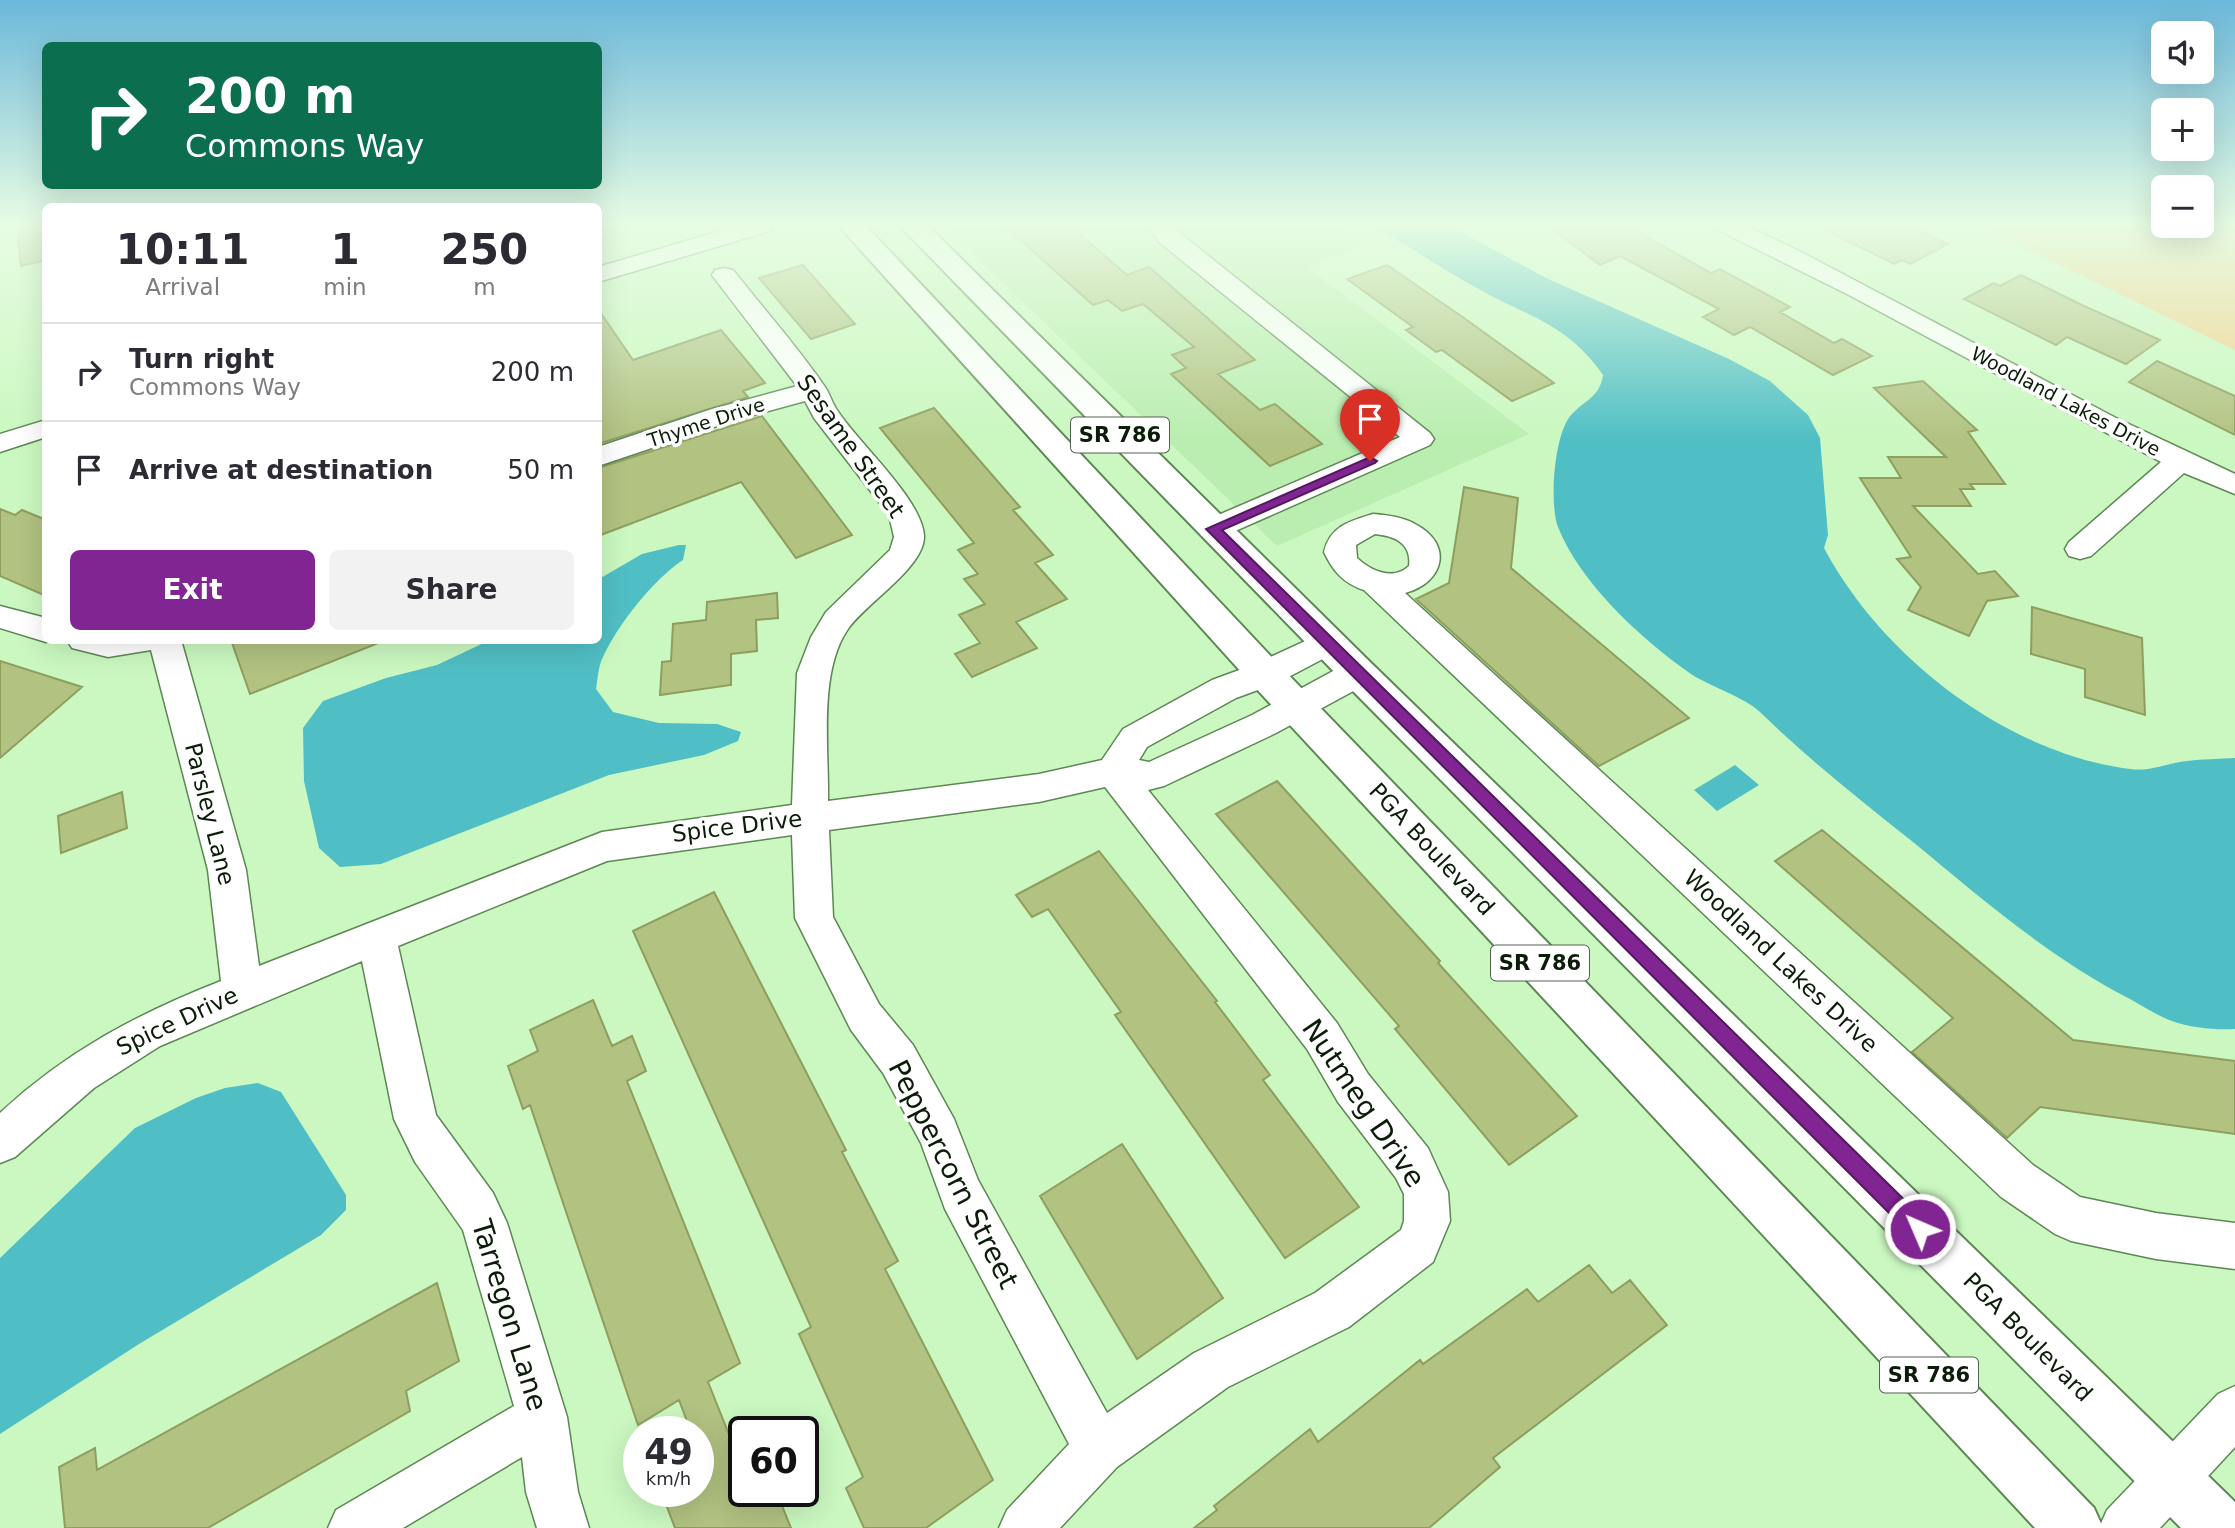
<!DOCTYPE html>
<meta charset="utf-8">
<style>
:root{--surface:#fff;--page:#f2f2f3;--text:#2b2b33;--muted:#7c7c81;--line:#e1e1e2;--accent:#802592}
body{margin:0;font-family:"DejaVu Sans",sans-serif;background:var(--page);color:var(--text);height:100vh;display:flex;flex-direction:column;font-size:26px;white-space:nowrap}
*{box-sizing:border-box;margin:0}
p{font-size:23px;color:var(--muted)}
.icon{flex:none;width:38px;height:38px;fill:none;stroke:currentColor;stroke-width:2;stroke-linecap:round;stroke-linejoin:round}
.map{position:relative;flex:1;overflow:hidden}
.sheet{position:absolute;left:42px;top:203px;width:560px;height:441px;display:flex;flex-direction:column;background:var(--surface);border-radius:10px;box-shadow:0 7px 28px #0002}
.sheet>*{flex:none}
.guide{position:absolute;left:42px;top:42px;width:560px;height:147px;border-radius:10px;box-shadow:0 7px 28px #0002;background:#0b6e4f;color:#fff;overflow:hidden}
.fabs{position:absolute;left:2151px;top:21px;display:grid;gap:14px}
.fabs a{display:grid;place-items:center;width:63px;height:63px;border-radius:10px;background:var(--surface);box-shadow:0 7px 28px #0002;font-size:35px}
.speed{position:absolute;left:623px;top:1416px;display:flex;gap:14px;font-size:35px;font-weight:700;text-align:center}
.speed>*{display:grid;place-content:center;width:91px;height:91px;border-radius:50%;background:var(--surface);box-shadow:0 7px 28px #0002;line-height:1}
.speed small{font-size:18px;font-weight:400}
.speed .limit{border:4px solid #111;border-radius:10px;background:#fff;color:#111}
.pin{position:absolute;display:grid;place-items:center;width:60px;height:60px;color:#fff;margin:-72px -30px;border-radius:50% 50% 50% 0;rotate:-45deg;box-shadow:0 0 7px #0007}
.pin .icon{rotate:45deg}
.me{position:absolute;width:77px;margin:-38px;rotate:315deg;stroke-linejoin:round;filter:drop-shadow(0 0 5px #0008)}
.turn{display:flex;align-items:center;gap:24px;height:147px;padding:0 28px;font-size:32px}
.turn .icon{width:91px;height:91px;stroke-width:2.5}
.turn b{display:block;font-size:49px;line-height:60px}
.eta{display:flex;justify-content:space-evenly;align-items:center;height:119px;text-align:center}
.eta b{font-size:42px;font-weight:600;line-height:49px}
.button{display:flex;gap:14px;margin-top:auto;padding:14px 28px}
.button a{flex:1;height:80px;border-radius:10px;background:var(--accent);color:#fff;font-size:28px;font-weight:600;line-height:80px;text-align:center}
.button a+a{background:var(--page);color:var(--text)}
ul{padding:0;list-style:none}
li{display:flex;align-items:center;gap:21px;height:98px;padding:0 28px;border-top:2px solid var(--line)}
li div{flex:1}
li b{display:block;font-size:26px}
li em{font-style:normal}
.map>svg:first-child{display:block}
</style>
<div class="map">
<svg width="2235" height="1528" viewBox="0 0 2235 1528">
<rect width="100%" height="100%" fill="#caf8c0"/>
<path fill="#baeeb0" d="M 944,226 L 1342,226 L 1362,245 L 1308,268 L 1529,434 L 1277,546 Z"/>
<path fill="#f5cf8d" d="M 1979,226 L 2235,226 L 2235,350 Z"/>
<path fill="#50bfc5" d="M 1372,226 L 1450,226 L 1546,278 L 1729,359 L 1770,381 L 1808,415 L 1820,438 L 1828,535 L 1824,548 C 1882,657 2006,753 2130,769 C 2151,772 2167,763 2187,761 C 2203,759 2219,759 2235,758 L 2235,1029 C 2216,1030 2190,1028 2172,1021 C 2158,1016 2144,1007 2130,999 C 2050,958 1982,899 1913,842 C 1860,800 1808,759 1760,712 C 1744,697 1711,687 1691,674 C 1642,640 1580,583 1558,527 C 1549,504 1554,432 1572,414 C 1585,400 1600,397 1603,375 C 1566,322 1527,317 1475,287 C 1440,268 1408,245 1372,226 Z
M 679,545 L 686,545 L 683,560 C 654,579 618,624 603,657 C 598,666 598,679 596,689 L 613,712 L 659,723 L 717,724 L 741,732 L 738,741 L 704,755 L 609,775 L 381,864 L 340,867 L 319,848 L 304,781 L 303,728 L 323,701 L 386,678 L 437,665 L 488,641 L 598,640 L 599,579 L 642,554 Z
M 1735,765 L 1759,785 L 1717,811 L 1694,790 Z
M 258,1083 L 281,1092 L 346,1195 L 346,1210 L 321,1235 L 139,1344 L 0,1434 L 0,1258 L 135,1128 L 196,1098 L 225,1088 Z"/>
<path fill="#b1c281" stroke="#8f9e5f" stroke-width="2" d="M 17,226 L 46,226 L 46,260 L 21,266 Z
M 1005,226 L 1070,226 L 1127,275 L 1149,267 L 1255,360 L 1218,374 L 1260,410 L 1275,404 L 1322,444 L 1270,466 L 1171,374 L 1186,368 L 1172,355 L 1194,347 L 1143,304 L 1122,311 L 1108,300 L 1093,305 Z
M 1548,226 L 1627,226 L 1711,273 L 1720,269 L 1790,307 L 1780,312 L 1834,343 L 1842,339 L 1872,356 L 1833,375 L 1750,327 L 1734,335 L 1703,317 L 1719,309 L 1620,256 L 1600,265 Z
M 1817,226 L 1910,226 L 1948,244 L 1910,264 L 1902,260 L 1894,264 Z
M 803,265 L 855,324 L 811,339 L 759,278 Z
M 1387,265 L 1464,318 L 1554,383 L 1512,401 L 1442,350 L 1436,352 L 1406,330 L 1413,327 L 1347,279 Z
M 2021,275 L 2084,306 L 2160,340 L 2126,364 L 2067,337 L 2056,345 L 1964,299 L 1994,283 L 2000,286 Z
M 598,309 L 633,360 L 721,330 L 765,383 L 743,391 L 748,397 L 598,444 Z
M 2157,361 L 2235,396 L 2235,435 L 2129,382 Z
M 1923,381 L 1977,430 L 1968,432 L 2005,484 L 1970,484 L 1974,489 L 1960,489 L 1971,506 L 1913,506 L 1978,574 L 1995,571 L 2018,596 L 1987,601 L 1969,636 L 1908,610 L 1921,587 L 1897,559 L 1911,557 L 1860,478 L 1901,478 L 1888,457 L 1946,457 L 1874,388 Z
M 934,408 L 1020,507 L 1013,510 L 1053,555 L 1035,563 L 1067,599 L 1016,622 L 1037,648 L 972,677 L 955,654 L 980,643 L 959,615 L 985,604 L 964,579 L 978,574 L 958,550 L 974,543 L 880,428 Z
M 762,416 L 852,535 L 796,558 L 741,482 L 598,536 L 598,468 Z
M 1464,487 L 1518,498 L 1511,568 L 1689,718 L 1599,766 L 1416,599 L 1449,583 Z
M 0,509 L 15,515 L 22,510 L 46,520 L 46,596 L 0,576 Z
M 777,593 L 778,618 L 756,620 L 757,651 L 731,654 L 731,685 L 660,695 L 662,662 L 671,661 L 673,624 L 706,620 L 707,602 Z
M 2032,607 L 2142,638 L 2145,715 L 2085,697 L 2085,669 L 2031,654 Z
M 231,640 L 380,640 L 381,642 L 250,694 Z
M 0,661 L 82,687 L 0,758 Z
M 1277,781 L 1440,961 L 1438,963 L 1577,1116 L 1509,1165 L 1395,1029 L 1399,1026 L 1216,814 Z
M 122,792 L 127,828 L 61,853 L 58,816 Z
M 1822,830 L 2073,1040 L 2235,1061 L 2235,1134 L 2040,1107 L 2007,1138 L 1912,1052 L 1953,1018 L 1775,861 Z
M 1099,851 L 1217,1001 L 1215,1002 L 1270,1075 L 1263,1080 L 1359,1207 L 1285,1258 L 1115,1015 L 1121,1012 L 1048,909 L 1032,917 L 1016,895 Z
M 714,892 L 846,1150 L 842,1152 L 898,1261 L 885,1269 L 993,1480 L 926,1528 L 864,1528 L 846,1488 L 863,1477 L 799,1334 L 811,1327 L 633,931 Z
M 593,1000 L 612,1046 L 632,1036 L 646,1071 L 627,1081 L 740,1363 L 708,1382 L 744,1472 L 744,1491 L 776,1491 L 791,1528 L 675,1528 L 661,1491 L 698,1491 L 698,1432 L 691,1432 L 679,1400 L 638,1425 L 530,1105 L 523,1109 L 508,1066 L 538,1051 L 530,1030 Z
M 1122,1144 L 1223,1298 L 1137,1359 L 1040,1196 Z
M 1589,1265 L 1612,1293 L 1630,1280 L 1667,1325 L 1493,1458 L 1500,1467 L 1429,1528 L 1194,1528 L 1217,1510 L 1214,1506 L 1310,1429 L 1318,1442 L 1420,1360 L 1423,1364 L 1527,1289 L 1538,1302 Z
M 437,1283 L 459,1361 L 406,1391 L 410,1411 L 208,1528 L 65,1528 L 59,1467 L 95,1448 L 97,1470 Z"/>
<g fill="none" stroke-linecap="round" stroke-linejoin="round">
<defs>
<path id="minor" d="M 737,226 L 773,226 L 770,231 L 598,282 L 598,267 Z
M 1148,226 L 1171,226 L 1430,433 L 1434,439 L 1430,445 L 1224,536 L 1213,539 L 1202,536 L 1198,529 L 1202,522 L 1400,437 L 1159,242 Z
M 1717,226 L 1747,226 L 1801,252 L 2116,418 L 2235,474 L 2235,494 L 2184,473 L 2091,556 L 2080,559 L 2069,556 L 2065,549 L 2069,542 L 2161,462 L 1847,294 L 1720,231 Z
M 724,268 L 733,270 C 763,308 797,346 825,387 C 830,394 832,403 837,410 C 858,443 922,499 924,536 C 925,567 866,603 848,629 C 818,672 829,750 828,801 L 1039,774 L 1102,760 L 1123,729 L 1212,680 L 1253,665 L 1327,631 L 1338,635 L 1343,643 L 1338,651 L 1277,683 L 1236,698 L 1147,747 L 1139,760 L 1149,762 L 1252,715 L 1346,664 L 1358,661 L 1370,664 L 1374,673 L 1370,682 L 1276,733 L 1164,786 L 1148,790 L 1337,1023 L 1368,1074 L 1428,1148 L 1448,1192 L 1450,1221 L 1433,1262 L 1349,1327 L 1228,1387 L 1117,1467 L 1060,1528 L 999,1528 L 1007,1510 L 1069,1444 L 945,1209 L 921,1143 L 883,1073 L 851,1030 L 795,918 L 792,835 L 607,861 L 398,946 L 436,1115 L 493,1193 L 507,1223 L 567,1417 L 578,1492 L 589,1528 L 537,1528 L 526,1492 L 522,1457 L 403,1528 L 328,1528 L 336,1510 L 514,1406 L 463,1230 L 415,1162 L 394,1119 L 362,961 L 160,1046 L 94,1088 L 15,1157 L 0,1163 L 0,1113 C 67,1051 137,1014 221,981 L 208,870 L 151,650 L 108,657 L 72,648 L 67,640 L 181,640 L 246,870 L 259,966 L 602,832 L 792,805 L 797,673 L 811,637 L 826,612 L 890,550 L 894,537 L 889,515 L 814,418 L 805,401 L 732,421 L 598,466 L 598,447 L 712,409 L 797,386 L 712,275 L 715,270 ZM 1105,787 L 1307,1049 L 1338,1102 L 1396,1178 L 1404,1194 L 1404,1221 L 1401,1230 L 1315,1293 L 1194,1353 L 1107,1413 L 978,1180 L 954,1119 L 913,1045 L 879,1004 L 833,917 L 829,830 L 1039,802 Z
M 46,420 L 46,437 L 0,452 L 0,434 Z
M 1373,514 C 1387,515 1403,517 1415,524 C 1454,544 1444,583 1405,593 L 2033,1165 L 2080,1197 L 2156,1213 L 2235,1223 L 2235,1269 L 2156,1259 L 2071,1241 L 2055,1234 L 2001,1197 L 1364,590 C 1343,583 1333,571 1324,552 C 1330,526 1350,521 1373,514 ZM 1375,534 C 1394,536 1412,543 1409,566 C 1393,581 1371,571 1357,558 L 1356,545 Z
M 0,606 L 46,618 L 46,640 L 49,640 L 46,642 L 0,628 Z
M 2235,1386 L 2235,1447 L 2160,1528 L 2099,1528 L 2107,1510 L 2218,1394 Z"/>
<path id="major" d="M 839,226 L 866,226 L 1278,664 L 2094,1508 L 2103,1528 L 2035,1528 L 1252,684 Z
M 900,226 L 928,226 L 1371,663 L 2235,1502 L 2235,1528 L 2181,1528 L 1345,683 Z"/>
</defs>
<use href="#minor" stroke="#5d8754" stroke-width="3"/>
<use href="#major" stroke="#5d8754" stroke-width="4"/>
<use href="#minor" fill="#fff" fill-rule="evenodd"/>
<use href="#major" fill="#fff" fill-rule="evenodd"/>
</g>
<linearGradient id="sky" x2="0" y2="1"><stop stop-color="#6bb8da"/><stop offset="0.51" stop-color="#e7fce3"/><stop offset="1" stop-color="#e7fce3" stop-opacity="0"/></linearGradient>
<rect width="2235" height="440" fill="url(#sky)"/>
<path fill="#802592" stroke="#53185f" stroke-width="2" d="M 1370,457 L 1377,461 L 1375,463 L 1222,530 L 1927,1222 L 1930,1229 L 1927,1237 L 1920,1240 L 1913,1237 L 1206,529 Z"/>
<g text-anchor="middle" stroke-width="7" stroke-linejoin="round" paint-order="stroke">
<g font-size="19" fill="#0b1c08" stroke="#fff">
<text transform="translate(2066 401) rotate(28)" y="7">Woodland Lakes Drive</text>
<text transform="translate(706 422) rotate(-18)" y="7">Thyme Drive</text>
</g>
<g fill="#fff" stroke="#546052" stroke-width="2">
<rect x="1071" y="417.5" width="98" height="35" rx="5"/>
<rect x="1491" y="945.5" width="98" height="35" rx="5"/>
<rect x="1880" y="1357.5" width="98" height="35" rx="5"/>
</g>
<g font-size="21" font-weight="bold" fill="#0b1c08">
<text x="1120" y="442">SR 786</text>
<text x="1540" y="970">SR 786</text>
<text x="1929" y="1382">SR 786</text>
</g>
<g font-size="23" fill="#0b1c08" stroke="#fff">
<text transform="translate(851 446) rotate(55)" y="8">Sesame Street</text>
<text transform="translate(210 814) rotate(76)" y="8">Parsley Lane</text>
<text transform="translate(737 826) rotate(-7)" y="8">Spice Drive</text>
<text transform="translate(1432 849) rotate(47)" y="8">PGA Boulevard</text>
<text transform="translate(1781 961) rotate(43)" y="8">Woodland Lakes Drive</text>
<text transform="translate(177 1021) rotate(-25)" y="8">Spice Drive</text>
<text transform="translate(2028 1337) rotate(45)" y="8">PGA Boulevard</text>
</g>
<g font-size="28" fill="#0b1c08" stroke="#fff">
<text transform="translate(1364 1103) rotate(56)" y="10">Nutmeg Drive</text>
<text transform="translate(954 1174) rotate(63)" y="10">Peppercorn Street</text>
<text transform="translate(510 1315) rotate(73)" y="10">Tarregon Lane</text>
</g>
</g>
</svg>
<div class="fabs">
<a><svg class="icon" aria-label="sound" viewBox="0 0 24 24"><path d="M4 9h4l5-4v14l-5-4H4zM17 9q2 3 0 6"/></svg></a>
<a>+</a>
<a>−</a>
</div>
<div class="speed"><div>49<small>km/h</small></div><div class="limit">60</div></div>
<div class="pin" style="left:1370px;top:461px;background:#d93025"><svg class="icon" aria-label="arrive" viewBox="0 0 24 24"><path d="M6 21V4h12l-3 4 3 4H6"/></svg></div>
<svg class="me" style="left:1920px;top:1229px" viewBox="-20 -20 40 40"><circle r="17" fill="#802592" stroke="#fff" stroke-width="3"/><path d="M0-11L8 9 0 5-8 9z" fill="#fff"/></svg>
<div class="guide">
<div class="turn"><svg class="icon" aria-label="right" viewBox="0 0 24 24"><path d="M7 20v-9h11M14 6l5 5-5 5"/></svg><div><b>200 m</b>Commons Way</div></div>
</div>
<section class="sheet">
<div class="eta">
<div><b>10:11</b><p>Arrival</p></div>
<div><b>1</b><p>min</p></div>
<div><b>250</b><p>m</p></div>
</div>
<ul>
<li><svg class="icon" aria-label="right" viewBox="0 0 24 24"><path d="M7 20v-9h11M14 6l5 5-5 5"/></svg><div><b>Turn right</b><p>Commons Way</p></div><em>200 m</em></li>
<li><svg class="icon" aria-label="arrive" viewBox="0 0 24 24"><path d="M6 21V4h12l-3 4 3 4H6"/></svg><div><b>Arrive at destination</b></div><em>50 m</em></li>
</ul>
<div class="button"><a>Exit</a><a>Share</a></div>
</section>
</div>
